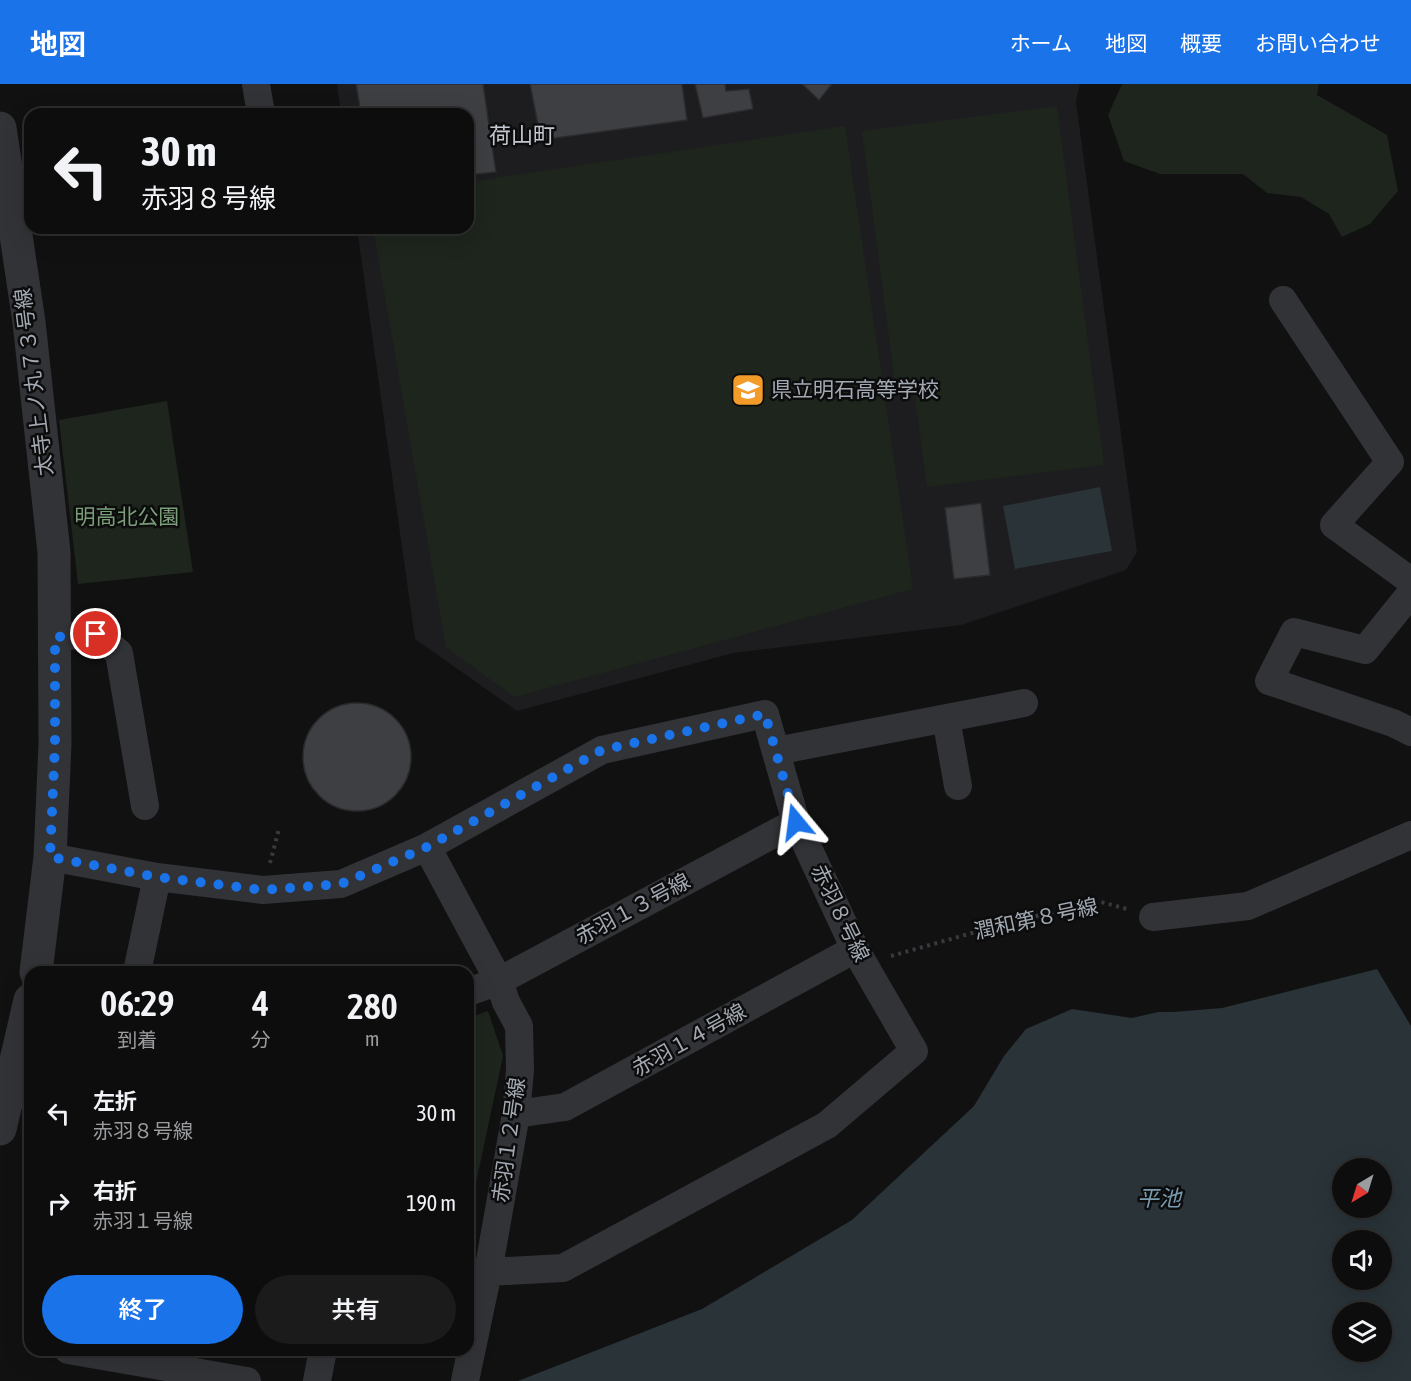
<!DOCTYPE html>
<html lang="ja">
<meta charset="utf-8">
<style>
:root{--surface:#0d0d0e;--page:#1b1b1c;--text:#f1f3f6;--muted:#9a9c9e;--line:#2d2d2e;--accent:#1a73e8}
body{margin:0;font-family:"Asap Condensed","Noto Sans JP",sans-serif;background:var(--page);color:var(--text);height:100vh;display:flex;flex-direction:column;font-size:22px;white-space:nowrap}
*{box-sizing:border-box;margin:0}
p{font-size:20px;color:var(--muted)}
.icon{flex:none;width:33px;height:33px;fill:none;stroke:currentColor;stroke-width:2;stroke-linecap:round;stroke-linejoin:round}
.map{position:relative;flex:1;overflow:hidden}
.sheet{position:absolute;left:24px;top:882px;width:450px;height:390px;display:flex;flex-direction:column;background:var(--surface);border-radius:18px;box-shadow:0 6px 24px #0002,0 0 0 2px var(--line)}
.sheet>*{flex:none}
.guide{position:absolute;left:24px;top:24px;width:450px;height:126px;border-radius:18px;box-shadow:0 6px 24px #0002,0 0 0 2px var(--line);background:#0d0d0e;color:var(--text);overflow:hidden}
.needle{width:39px;rotate:218deg}
.tools{position:absolute;left:1332px;top:1074px;display:grid;gap:12px}
.tools a{display:grid;place-items:center;width:60px;height:60px;border-radius:50%;background:var(--surface);box-shadow:0 6px 24px #0002,0 0 0 2px var(--line);font-size:30px}
.pin{position:absolute;display:grid;place-items:center;width:51px;height:51px;color:#fff;margin:-26px;border:3px solid #fff;border-radius:50%;box-shadow:0 2px 6px #0007}
.me{position:absolute;width:66px;margin:-33px;rotate:344deg;stroke-linejoin:round;filter:drop-shadow(0 0 4px #0008)}
.turn{display:flex;align-items:center;gap:21px;height:126px;padding:0 18px;font-size:27px}
.turn .icon{width:78px;height:78px;stroke-width:2.5}
.turn b{display:block;font-size:42px;line-height:51px}
.eta{display:flex;justify-content:space-evenly;align-items:center;height:102px;text-align:center}
.eta b{font-size:36px;font-weight:600;line-height:42px}
.primary-button{display:flex;gap:12px;margin-top:auto;padding:12px 18px}
.primary-button a{flex:1;height:69px;border-radius:36px;background:var(--accent);color:#fff;font-size:24px;font-weight:600;line-height:69px;text-align:center}
.primary-button a+a{background:var(--page);color:var(--text)}
ul{padding:0;list-style:none}
li{display:flex;align-items:center;gap:18px;height:90px;padding:0 18px}
li div{flex:1}
li b{display:block;font-size:22px}
li em{font-style:normal}
header{display:flex;align-items:center;gap:36px;box-sizing:border-box;height:84px;padding:0 30px;background:var(--accent);color:#fff}
header strong{font-size:28px}
nav{display:flex;gap:33px;margin-inline-start:auto;font-size:21px}
.map>svg:first-child{display:block}
</style>
<header>
<strong>地図</strong>
<nav><a>ホーム</a><a>地図</a><a>概要</a><a>お問い合わせ</a></nav>
</header>
<div class="map">
<svg width="1411" height="1297" viewBox="0 0 1411 1297">
<rect width="100%" height="100%" fill="#111112"/>
<path fill="#1d1d1f" d="M 337,0 L 1080,0 L 1076,18 L 1137,468 L 1126,486 L 961,541 L 733,569 L 517,627 L 415,555 L 357,144 L 468,144 L 468,30 L 341,30 Z"/>
<path fill="#1d251d" d="M 1122,0 L 1319,0 L 1317,11 L 1387,51 L 1398,107 L 1370,140 L 1342,153 L 1329,130 L 1301,113 L 1267,109 L 1243,90 L 1160,90 L 1124,77 L 1108,31 Z
M 1057,22 L 1104,381 L 927,403 L 913,297 L 895,299 L 862,47 Z
M 845,42 L 913,505 L 514,613 L 446,563 L 373,144 L 468,144 L 468,98 Z
M 167,317 L 193,488 L 78,500 L 59,336 Z
M 488,927 L 503,972 L 473,1113 L 468,1112 L 468,934 Z"/>
<path fill="#293338" fill-rule="evenodd" d="M 1100,403 L 1112,467 L 1015,485 L 1003,422 Z
M 1377,885 L 1411,942 L 1411,1297 L 518,1297 L 702,1225 L 852,1136 L 974,1022 L 1004,972 L 1026,945 L 1072,925 L 1132,934 L 1158,928 L 1173,928 L 1222,924 ZM 1342,1084 L 1382,1084 L 1382,1124 L 1342,1124 ZM 1342,1156 L 1382,1156 L 1382,1196 L 1342,1196 ZM 1342,1228 L 1382,1228 L 1382,1268 L 1342,1268 Z"/>
<path fill="#3d3f42" stroke="#2b2b2e" stroke-width="1.5" d="M 356,0 L 483,0 L 496,88 L 468,91 L 468,30 L 361,30 Z
M 530,0 L 682,0 L 687,36 L 541,56 Z
M 695,0 L 725,0 L 726,7 L 749,5 L 753,25 L 703,34 Z
M 802,0 L 832,0 L 819,16 Z
M 981,419 L 990,491 L 954,495 L 945,424 Z
M303 673a54 54 0 1 1 108 0a54 54 0 1 1-108 0Z"/>
<g fill="none" stroke-linecap="round" stroke-linejoin="round">
<path stroke="#383a3e" stroke-width="4" stroke-dasharray="3 4.5" stroke-linecap="butt" d="M 270,779 L 279,745
M 891,872 L 1018,836 L 1101,818 L 1127,825"/>
<path stroke="#323337" stroke-width="28" d="M 256,0 L 261,30
M 1283,216 L 1390,378
M 1390,378 L 1334,441 L 1411,497
M 1411,509 L 1365,566 L 1294,548 L 1269,597 L 1393,639 L 1411,648
M 55,553 L 96,550 L 119,569 L 145,722
M 946,634 L 958,702
M 776,667 L 1024,619
M 427,763 L 499,897 L 506,918 L 519,942 L 520,986 L 516,1030 L 488,1188 L 465,1297
M 50,773 L 157,793 L 263,806 L 341,800 L 427,763 L 602,666 L 765,630 L 796,738 L 855,865 L 914,967 L 827,1041 L 563,1184 L 488,1188
M 1153,833 L 1248,822 L 1411,751
M 137,888 L 157,793
M 468,908 L 499,897 L 796,738
M 516,1030 L 565,1023 L 855,865
M 68,1266 L 247,1297
M 317,1297 L 323,1266"/>
<path stroke="#323337" stroke-width="33" d="M 0,44 L 29,238 L 54,468 L 55,660 L 50,773 L 36,888
M 0,1045 L 30,916"/>
</g>
<g fill="none" stroke-linecap="round" stroke-linejoin="round">
<path stroke="#1a73e8" stroke-width="10" stroke-dasharray="0 18" d="M 96,550 L 55,553 L 55,660 L 50,773 L 157,793 L 263,806 L 341,800 L 427,763 L 602,666 L 765,630 L 796,738"/>
</g>
<defs>
<symbol id="school-square" viewBox="-11 -11 22 22"><rect x="-9" y="-9" width="18" height="18" rx="4" fill="#f39b28" stroke="#0c0c0d"/><path d="M0-5L7-2L0 1L-7-2ZM-4 1L0 2.5L4 1V4Q0 6-4 4Z" fill="#fff"/></symbol>
</defs>
<g fill-rule="evenodd">
<use href="#school-square" x="729" y="287" width="38" height="38"/>
</g>
<g text-anchor="middle" stroke-width="5" stroke-linejoin="round" paint-order="stroke">
<g font-size="21" fill="#a2a9b3" stroke="#0c0c0d">
<text transform="translate(34 298) rotate(-97)" y="7">太寺上ノ丸７３号線</text>
<text transform="translate(633 825) rotate(-28)" y="7">赤羽１３号線</text>
<text transform="translate(840 829) rotate(64)" y="7">赤羽８号線</text>
<text transform="translate(1036 835) rotate(-12)" y="7">潤和第８号線</text>
<text transform="translate(689 956) rotate(-29)" y="7">赤羽１４号線</text>
<text transform="translate(509 1056) rotate(-82)" y="7">赤羽１２号線</text>
</g>
<g font-size="21" fill="#a2a9b3" stroke="#0c0c0d" text-anchor="start">
<text x="771" y="313">県立明石高等学校</text>
</g>
<g font-size="21" fill="#7a9f78" stroke="#0c0c0d">
<text x="127" y="440">明高北公園</text>
</g>
<g font-size="22" fill="#c3c7cf" stroke="#0c0c0d">
<text x="522" y="59">荷山町</text>
</g>
<g font-size="22" font-style="italic" fill="#789baf" stroke="#0c0c0d">
<text x="1159" y="1122">平池</text>
</g>
</g>
</svg>
<div class="tools">
<a><svg class="needle" viewBox="-14 -14 28 28"><path d="M0-13l5 13h-10z" fill="#e53935"/><path d="M0 13l5-13h-10z" fill="#9a9c9e"/></svg></a>
<a><svg class="icon" aria-label="sound" viewBox="0 0 24 24"><path d="M4 9h4l5-4v14l-5-4H4zM17 9q2 3 0 6"/></svg></a>
<a><svg class="icon" aria-label="layers" viewBox="0 0 24 24"><path d="M12 4l9 5-9 5-9-5zM3 14l9 5 9-5"/></svg></a>
</div>
<div class="pin" style="left:96px;top:550px;background:#d93025"><svg class="icon" aria-label="arrive" viewBox="0 0 24 24"><path d="M6 21V4h12l-3 4 3 4H6"/></svg></div>
<svg class="me" style="left:796px;top:738px" viewBox="-20 -20 40 40"><path d="M0-17L14 15 0 8-14 15z" fill="#1a73e8" stroke="#fff" stroke-width="4"/></svg>
<div class="guide">
<div class="turn"><svg class="icon" aria-label="left" viewBox="0 0 24 24"><path d="M17 20v-9H6M10 6l-5 5 5 5"/></svg><div><b>30 m</b>赤羽８号線</div></div>
</div>
<section class="sheet">
<div class="eta">
<div><b>06:29</b><p>到着</p></div>
<div><b>4</b><p>分</p></div>
<div><b>280</b><p>m</p></div>
</div>
<ul>
<li><svg class="icon" aria-label="left" viewBox="0 0 24 24"><path d="M17 20v-9H6M10 6l-5 5 5 5"/></svg><div><b>左折</b><p>赤羽８号線</p></div><em>30 m</em></li>
<li><svg class="icon" aria-label="right" viewBox="0 0 24 24"><path d="M7 20v-9h11M14 6l5 5-5 5"/></svg><div><b>右折</b><p>赤羽１号線</p></div><em>190 m</em></li>
</ul>
<div class="primary-button"><a>終了</a><a>共有</a></div>
</section>
</div>
